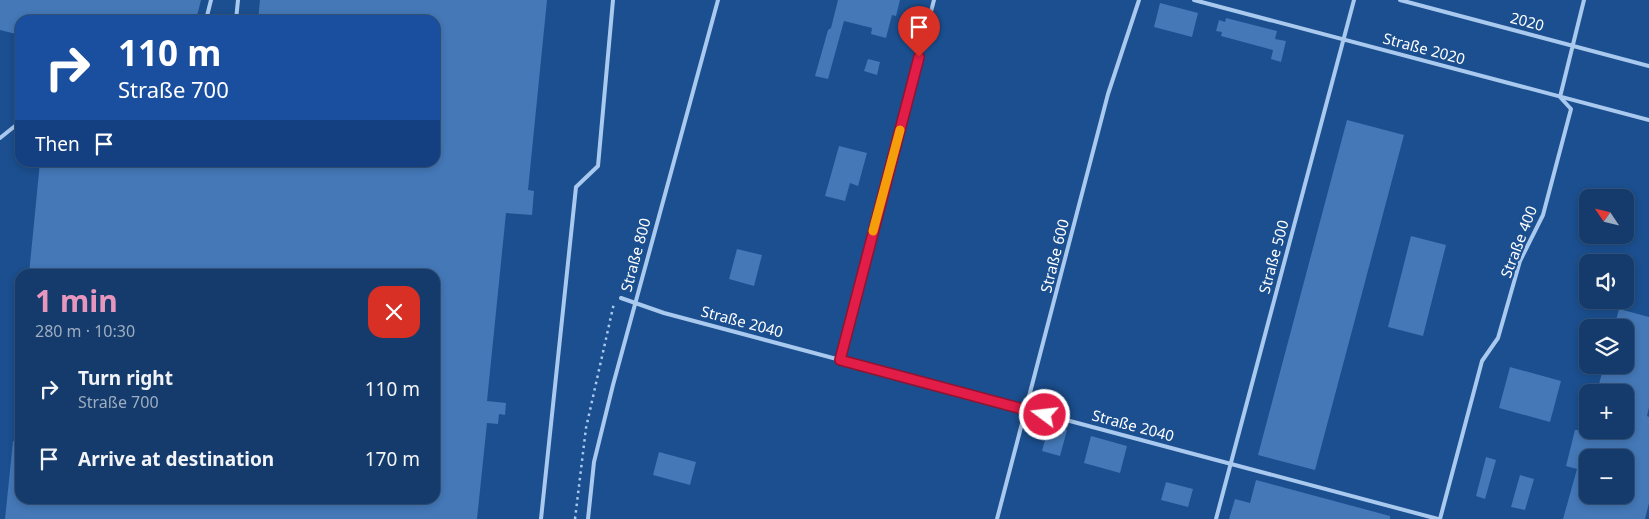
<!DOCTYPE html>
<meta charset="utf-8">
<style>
:root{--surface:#143b6b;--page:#214673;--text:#f1f3f6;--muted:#9dadc1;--line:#33557e;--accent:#e797bd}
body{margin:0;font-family:"Noto Sans",sans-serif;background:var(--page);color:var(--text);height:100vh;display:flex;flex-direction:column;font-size:19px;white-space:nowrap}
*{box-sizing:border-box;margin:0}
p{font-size:16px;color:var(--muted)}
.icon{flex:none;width:28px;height:28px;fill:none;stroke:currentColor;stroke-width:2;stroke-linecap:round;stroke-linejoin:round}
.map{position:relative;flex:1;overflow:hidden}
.drawer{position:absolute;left:15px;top:269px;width:425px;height:235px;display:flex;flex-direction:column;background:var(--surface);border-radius:15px;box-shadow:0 2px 8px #0003,0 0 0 1px var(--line)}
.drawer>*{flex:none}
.banner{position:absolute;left:15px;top:15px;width:425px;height:152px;border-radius:15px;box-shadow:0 2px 8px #0003,0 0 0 1px var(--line);background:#1a4fa0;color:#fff;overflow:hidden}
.needle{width:32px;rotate:305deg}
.tools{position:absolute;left:1579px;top:189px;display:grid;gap:10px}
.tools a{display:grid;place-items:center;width:55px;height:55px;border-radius:10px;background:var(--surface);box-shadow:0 2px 8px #0003,0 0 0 1px var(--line);font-size:25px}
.pin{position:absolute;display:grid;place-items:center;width:42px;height:42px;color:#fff;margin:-51px -21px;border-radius:50% 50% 50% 0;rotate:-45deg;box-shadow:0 0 5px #0007}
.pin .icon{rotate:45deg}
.me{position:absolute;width:55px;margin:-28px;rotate:285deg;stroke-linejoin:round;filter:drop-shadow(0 0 4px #0008)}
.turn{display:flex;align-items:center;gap:18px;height:105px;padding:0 20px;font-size:22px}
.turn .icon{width:65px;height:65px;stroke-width:2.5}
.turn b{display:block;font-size:35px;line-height:42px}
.then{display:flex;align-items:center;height:48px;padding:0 20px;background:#0003;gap:10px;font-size:19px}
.round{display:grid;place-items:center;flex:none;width:52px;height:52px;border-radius:15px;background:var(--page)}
.overview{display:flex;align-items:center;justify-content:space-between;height:85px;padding:0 20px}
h1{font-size:30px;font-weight:700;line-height:38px;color:var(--accent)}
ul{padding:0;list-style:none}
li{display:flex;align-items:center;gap:15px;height:70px;padding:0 20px}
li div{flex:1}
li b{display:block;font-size:19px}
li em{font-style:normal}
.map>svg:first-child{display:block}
</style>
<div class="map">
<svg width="1649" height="519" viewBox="0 0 1649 519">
<rect width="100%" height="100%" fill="#1b4f8f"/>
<path fill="#4478b7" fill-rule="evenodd" d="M 0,0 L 201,0 L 196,20 L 20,20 L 20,35 L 0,30 Z
M 260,0 L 547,0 L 528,190 L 534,191 L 532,215 L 506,213 L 487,401 L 506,403 L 505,415 L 499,414 L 498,424 L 487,423 L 477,519 L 5,519 L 13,441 L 20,442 L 20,499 L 435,499 L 435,274 L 29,274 L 40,162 L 435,162 L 435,20 L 258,20 Z
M 838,0 L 900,0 L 896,16 L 892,15 L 886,38 L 871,34 L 872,28 L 844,21 L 828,79 L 815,76 L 828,30 L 831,28 Z
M 1160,3 L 1198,13 L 1192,37 L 1154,27 Z
M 1226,18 L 1277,31 L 1275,39 L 1286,41 L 1281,62 L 1271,59 L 1273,50 L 1221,36 L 1222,32 L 1216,31 L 1219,20 L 1225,22 Z
M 868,59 L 880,62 L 877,75 L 864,71 Z
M 1347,120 L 1404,135 L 1315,470 L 1258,455 Z
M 839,146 L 867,153 L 858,186 L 850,183 L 845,201 L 825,196 Z
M 1411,236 L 1446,245 L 1423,336 L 1388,327 Z
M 737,249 L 762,255 L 754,286 L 729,279 Z
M 1619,309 L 1649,317 L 1649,407 L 1647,416 L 1649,417 L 1649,503 L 1645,519 L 1563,519 L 1577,469 L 1566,466 L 1575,430 L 1625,430 L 1625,392 L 1597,392 L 1604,365 L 1625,365 L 1625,328 L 1614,328 ZM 1588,458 L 1625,458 L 1625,495 L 1588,495 Z
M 1510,367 L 1561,381 L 1550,422 L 1499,408 Z
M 1049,425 L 1067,430 L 1060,456 L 1042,451 Z
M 1091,436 L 1127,446 L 1120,473 L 1084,463 Z
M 659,452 L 696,462 L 690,485 L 653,475 Z
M 1486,457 L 1496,460 L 1485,499 L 1476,496 Z
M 1520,475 L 1534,479 L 1525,510 L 1511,507 Z
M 1256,480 L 1390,516 L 1390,519 L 1229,519 L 1235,499 L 1250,503 Z
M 1166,482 L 1193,489 L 1188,507 L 1161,500 Z"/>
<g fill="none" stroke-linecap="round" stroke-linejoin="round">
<path stroke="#a9c9ee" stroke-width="2.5" stroke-dasharray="2.5 4" stroke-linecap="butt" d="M 575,519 L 586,428 L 614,303"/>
<path stroke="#a9c9ee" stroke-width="4" d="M 1194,0 L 1649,120
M 1400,0 L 1649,66
M 206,20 L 211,0
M 236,20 L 238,0
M 0,138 L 20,122
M 621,298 L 664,313 L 1438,519
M 840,359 L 934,0
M 541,519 L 576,187 L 598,166 L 613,0
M 588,519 L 594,462 L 613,385 L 718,0
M 997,519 L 1108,94 L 1139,0
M 1216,519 L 1354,0
M 1440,519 L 1482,361 L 1498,338 L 1520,261 L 1543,215 L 1571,109 L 1560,97 L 1584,0"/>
</g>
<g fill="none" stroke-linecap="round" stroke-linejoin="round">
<defs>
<path id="route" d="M 919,57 L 840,360 L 1045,415"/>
</defs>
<use href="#route" stroke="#92132f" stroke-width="12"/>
<use href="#route" stroke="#e11d48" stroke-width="9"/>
<path stroke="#f59e0b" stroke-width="9" d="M 873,231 L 900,130"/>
</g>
<g text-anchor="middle" stroke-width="4.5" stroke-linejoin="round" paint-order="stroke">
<g font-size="15" fill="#fff" stroke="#1b4f8f">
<text transform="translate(1527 22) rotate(15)" y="5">2020</text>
<text transform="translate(1424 49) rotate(15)" y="5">Straße 2020</text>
<text transform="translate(1519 242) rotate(-69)" y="5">Straße 400</text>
<text transform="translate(636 255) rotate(-75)" y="5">Straße 800</text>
<text transform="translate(1055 256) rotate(-76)" y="5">Straße 600</text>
<text transform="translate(1274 257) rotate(-75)" y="5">Straße 500</text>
<text transform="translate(742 322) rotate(15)" y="5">Straße 2040</text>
<text transform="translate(1133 426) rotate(15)" y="5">Straße 2040</text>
</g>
</g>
</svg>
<div class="tools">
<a><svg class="needle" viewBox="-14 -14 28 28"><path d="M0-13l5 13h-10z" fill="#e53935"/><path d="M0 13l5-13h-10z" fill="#9dadc1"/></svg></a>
<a><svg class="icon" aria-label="sound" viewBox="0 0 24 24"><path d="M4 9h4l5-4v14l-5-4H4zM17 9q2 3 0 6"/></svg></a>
<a><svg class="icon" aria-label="layers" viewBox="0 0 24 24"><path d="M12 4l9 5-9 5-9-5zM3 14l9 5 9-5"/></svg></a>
<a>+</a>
<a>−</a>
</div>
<div class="pin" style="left:919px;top:57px;background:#d93025"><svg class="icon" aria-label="arrive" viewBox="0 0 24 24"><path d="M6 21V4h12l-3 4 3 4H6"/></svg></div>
<svg class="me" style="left:1045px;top:415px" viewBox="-20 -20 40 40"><circle r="17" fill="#e11d48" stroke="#fff" stroke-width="3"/><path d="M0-11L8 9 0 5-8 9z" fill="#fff"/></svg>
<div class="banner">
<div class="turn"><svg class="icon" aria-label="right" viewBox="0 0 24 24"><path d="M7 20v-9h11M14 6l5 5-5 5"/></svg><div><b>110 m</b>Straße 700</div></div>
<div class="then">Then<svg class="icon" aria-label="arrive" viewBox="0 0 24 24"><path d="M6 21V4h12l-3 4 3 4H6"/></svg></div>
</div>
<section class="drawer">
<div class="overview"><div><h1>1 min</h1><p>280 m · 10:30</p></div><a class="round" style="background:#d93025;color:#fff"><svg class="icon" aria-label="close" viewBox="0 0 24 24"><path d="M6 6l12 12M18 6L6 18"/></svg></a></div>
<ul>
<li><svg class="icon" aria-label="right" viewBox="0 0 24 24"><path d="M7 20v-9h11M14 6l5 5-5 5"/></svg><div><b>Turn right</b><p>Straße 700</p></div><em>110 m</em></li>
<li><svg class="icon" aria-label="arrive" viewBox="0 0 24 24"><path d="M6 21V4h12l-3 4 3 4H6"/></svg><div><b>Arrive at destination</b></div><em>170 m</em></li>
</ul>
</section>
</div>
